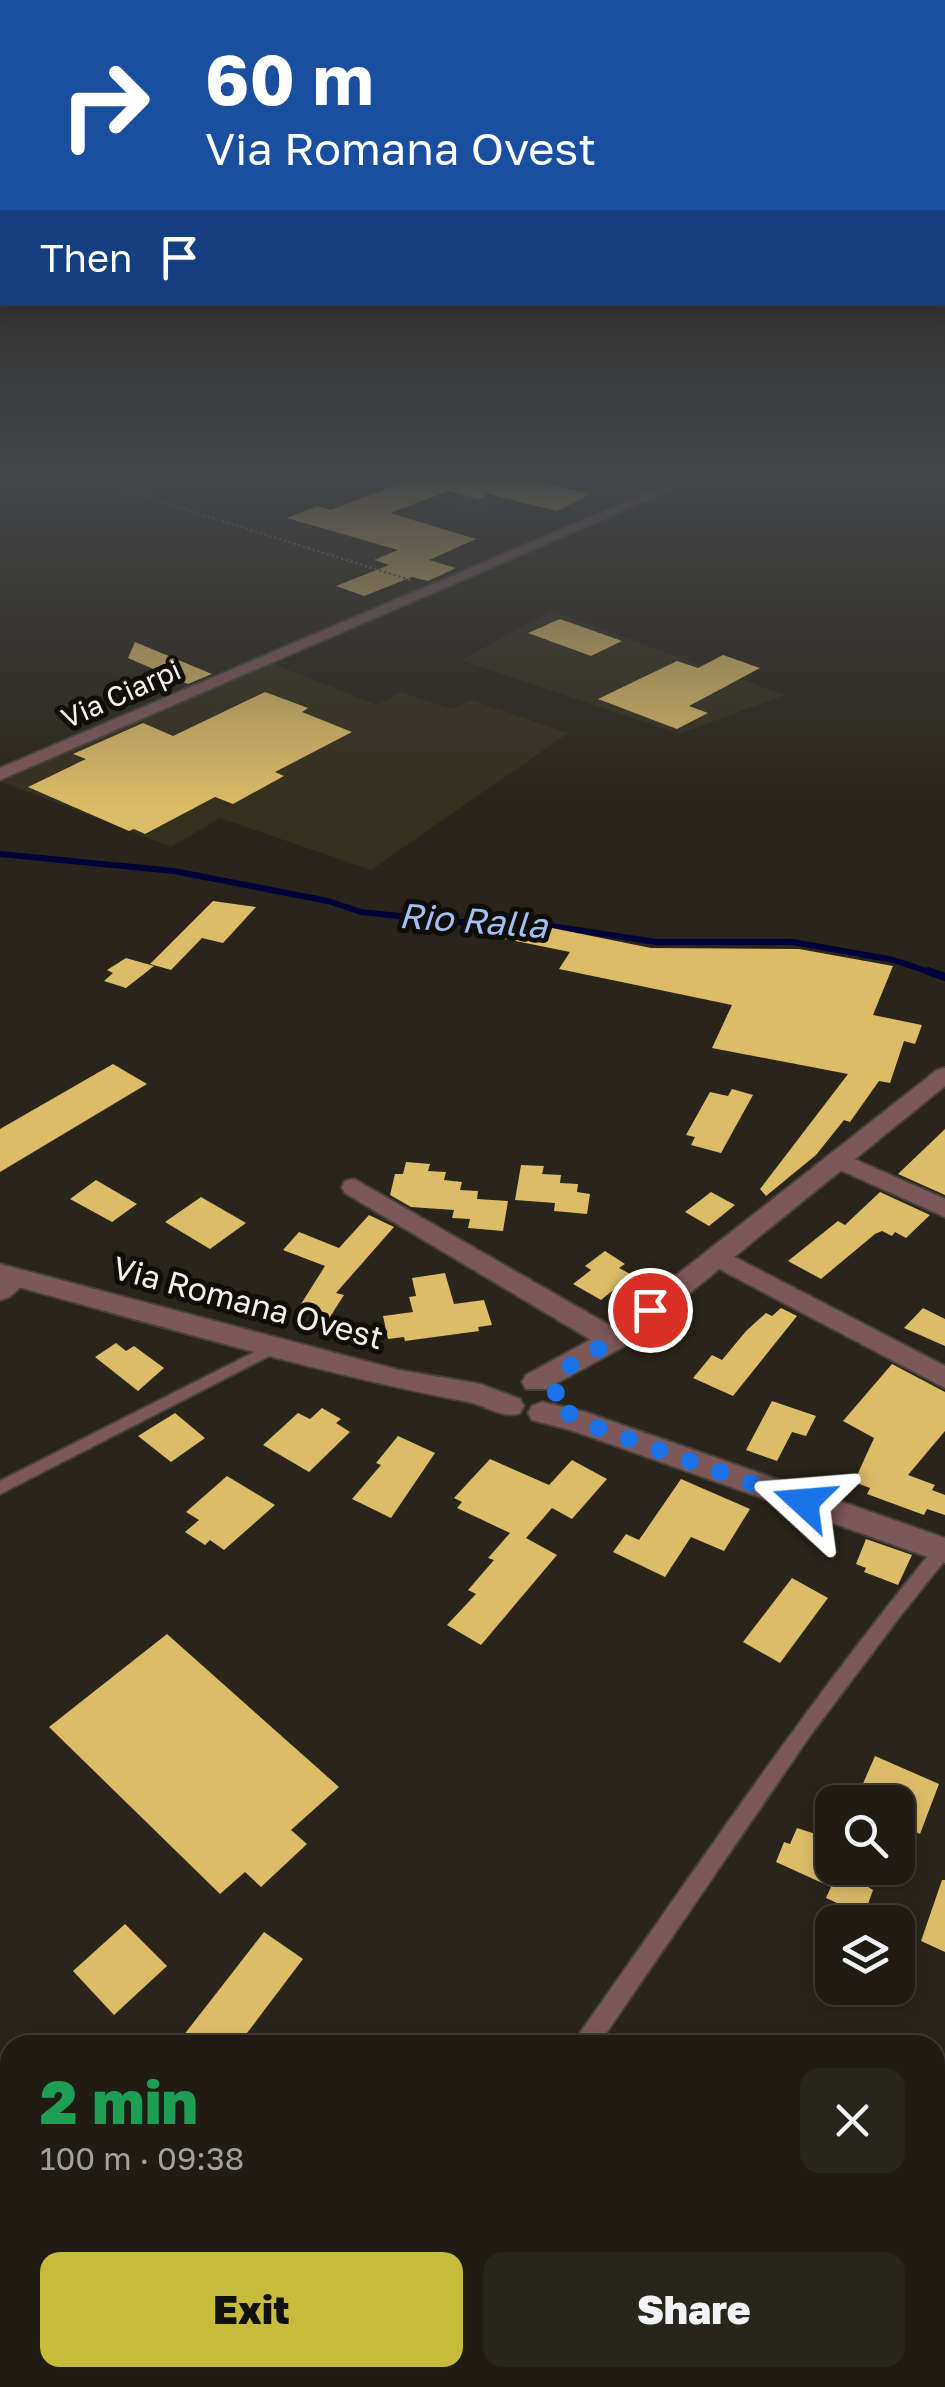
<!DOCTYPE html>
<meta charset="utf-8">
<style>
:root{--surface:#201c14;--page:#28251d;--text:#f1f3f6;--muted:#a2a1a0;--line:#3d3a34;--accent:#c7bb3b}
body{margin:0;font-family:"Golos Text",sans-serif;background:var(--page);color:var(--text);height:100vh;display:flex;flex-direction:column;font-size:38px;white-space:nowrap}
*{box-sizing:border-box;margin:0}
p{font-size:32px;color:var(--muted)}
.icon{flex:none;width:55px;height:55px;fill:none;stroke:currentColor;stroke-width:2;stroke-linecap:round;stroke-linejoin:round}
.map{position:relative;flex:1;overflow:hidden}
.drawer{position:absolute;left:0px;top:2035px;width:945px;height:352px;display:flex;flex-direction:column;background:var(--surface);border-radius:30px 30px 0 0;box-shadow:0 5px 15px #0003,0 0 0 2px var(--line)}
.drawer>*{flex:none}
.guide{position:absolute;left:0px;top:0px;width:945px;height:305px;box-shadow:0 5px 15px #0003,0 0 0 2px var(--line);background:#1a4fa0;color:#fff;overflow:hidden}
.fabs{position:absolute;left:815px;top:1785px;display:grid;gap:20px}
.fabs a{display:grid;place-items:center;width:100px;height:100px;border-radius:20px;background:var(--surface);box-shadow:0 5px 15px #0003,0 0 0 2px var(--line);font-size:50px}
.pin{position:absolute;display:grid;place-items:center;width:85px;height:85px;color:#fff;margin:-42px;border:5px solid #fff;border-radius:50%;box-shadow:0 2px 10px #0007}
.me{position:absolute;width:110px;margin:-55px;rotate:289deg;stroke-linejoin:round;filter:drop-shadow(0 0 8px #0008)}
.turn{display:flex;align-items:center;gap:35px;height:210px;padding:0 40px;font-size:45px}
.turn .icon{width:130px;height:130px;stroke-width:2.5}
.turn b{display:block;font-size:70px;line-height:85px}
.then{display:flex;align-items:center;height:95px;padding:0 40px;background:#0003;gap:20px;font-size:38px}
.round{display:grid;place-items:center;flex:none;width:105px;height:105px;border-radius:20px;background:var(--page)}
.head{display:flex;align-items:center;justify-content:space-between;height:170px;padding:0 40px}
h1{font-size:60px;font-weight:800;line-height:75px;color:#1e9e55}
.action{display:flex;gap:20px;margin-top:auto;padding:20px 40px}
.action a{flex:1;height:115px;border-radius:20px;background:var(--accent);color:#111;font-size:40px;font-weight:800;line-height:115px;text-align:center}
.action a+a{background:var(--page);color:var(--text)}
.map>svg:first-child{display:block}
</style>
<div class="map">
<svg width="945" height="2387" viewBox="0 0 945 2387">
<rect width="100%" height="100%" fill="#2a251a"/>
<path fill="#352f1d" d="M 85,473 L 192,473 L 150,495 Z
M 344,473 L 686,473 L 592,512 L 528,496 L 472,511 Z
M 551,611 L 785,695 L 679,734 L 461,660 Z
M 269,662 L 377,705 L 401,692 L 451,709 L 471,700 L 568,733 L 371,870 L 220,818 L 171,847 L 0,781 Z"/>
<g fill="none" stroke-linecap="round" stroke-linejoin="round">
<path stroke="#00003b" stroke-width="6" d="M 0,854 L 174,871 L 328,901 L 361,912 L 455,922 L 538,924 L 656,942 L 793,942 L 894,960 L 935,974"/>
<path stroke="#00003b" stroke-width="8" d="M 928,971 L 945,977"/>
</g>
<path fill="#dcbc67" d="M 406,473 L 506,473 L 591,494 L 557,511 L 488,494 L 479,499 L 448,491 L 390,513 L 476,539 L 429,560 L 456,568 L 428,581 L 412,577 L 364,596 L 336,586 L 389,565 L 374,560 L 398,550 L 287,518 L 317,506 L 331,510 L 409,480 L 405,479 Z
M 560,619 L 622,641 L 591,656 L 528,633 Z
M 135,642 L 212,674 L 188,684 L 128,658 Z
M 723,655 L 760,668 L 689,706 L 708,713 L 677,729 L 598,699 L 677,661 L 698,668 Z
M 265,692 L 308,708 L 302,712 L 352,732 L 275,772 L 284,776 L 233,804 L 215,797 L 145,834 L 134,829 L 129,831 L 28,787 L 86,759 L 73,754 L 143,723 L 173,736 Z
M 213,901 L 256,907 L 223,943 L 202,938 L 171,970 L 150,964 Z
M 547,927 L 651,948 L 799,949 L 893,966 L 873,1015 L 922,1025 L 915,1044 L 904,1041 L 890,1083 L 879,1081 L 850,1122 L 844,1120 L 816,1155 L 766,1196 L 760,1189 L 848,1074 L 712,1048 L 732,1005 L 559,969 L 570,952 L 505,939 L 506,929 Z
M 126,958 L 154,966 L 126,988 L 104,981 L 113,973 L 107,970 Z
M 113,1064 L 147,1084 L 0,1172 L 0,1129 Z
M 732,1089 L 753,1095 L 721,1153 L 691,1145 L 695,1137 L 686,1135 L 710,1092 L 728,1096 Z
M 945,1129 L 945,1195 L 898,1174 Z
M 406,1162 L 430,1164 L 428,1171 L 446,1172 L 444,1180 L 462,1182 L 460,1190 L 478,1191 L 477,1199 L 508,1201 L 503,1231 L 468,1228 L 470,1219 L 452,1218 L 454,1210 L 411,1207 L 390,1195 L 395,1174 L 403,1174 Z
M 521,1165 L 544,1166 L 542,1174 L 561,1175 L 560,1183 L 578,1184 L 577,1192 L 590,1194 L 587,1214 L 554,1211 L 555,1203 L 515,1200 Z
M 96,1180 L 137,1204 L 112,1222 L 70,1199 Z
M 711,1192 L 735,1205 L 709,1226 L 685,1212 Z
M 880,1192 L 930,1215 L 906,1238 L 895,1232 L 892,1236 L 882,1231 L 875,1234 L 821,1279 L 788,1261 L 838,1221 L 845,1225 Z
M 201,1197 L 246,1223 L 210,1249 L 165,1222 Z
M 369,1215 L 394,1227 L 336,1293 L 344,1295 L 328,1320 L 296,1312 L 325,1266 L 283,1250 L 299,1232 L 339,1248 Z
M 605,1251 L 625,1264 L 619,1268 L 632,1275 L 601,1300 L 573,1284 L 591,1270 L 585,1266 Z
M 445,1273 L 454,1304 L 484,1300 L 492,1325 L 478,1327 L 479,1331 L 405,1341 L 404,1337 L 388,1339 L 383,1316 L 413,1312 L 409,1297 L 416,1296 L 412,1278 Z
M 781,1308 L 797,1316 L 733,1396 L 693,1378 L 712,1355 L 722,1360 L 746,1331 L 766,1313 L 772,1316 Z
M 923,1308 L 945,1319 L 945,1346 L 904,1328 Z
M 116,1343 L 126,1351 L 134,1346 L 164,1368 L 138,1391 L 95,1357 Z
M 892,1364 L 945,1392 L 945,1431 L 908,1475 L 935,1485 L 932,1490 L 945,1495 L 945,1515 L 927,1509 L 924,1515 L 867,1494 L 870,1488 L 854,1482 L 874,1438 L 843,1421 Z
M 772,1401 L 816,1416 L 806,1436 L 792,1432 L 777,1461 L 746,1450 Z
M 322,1408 L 341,1419 L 336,1423 L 350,1432 L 309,1472 L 263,1445 L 298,1413 L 310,1419 Z
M 175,1413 L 205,1438 L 171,1462 L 138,1436 Z
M 398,1436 L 435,1453 L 391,1518 L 352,1499 L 381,1465 L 376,1463 Z
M 490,1459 L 549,1485 L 572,1460 L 607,1479 L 572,1519 L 552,1508 L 526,1538 L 557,1555 L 481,1645 L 447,1625 L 476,1594 L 468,1590 L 494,1560 L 488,1558 L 510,1533 L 457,1508 L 462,1502 L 454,1498 Z
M 227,1476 L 275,1505 L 224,1550 L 210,1540 L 205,1545 L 185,1532 L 199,1520 L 186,1512 Z
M 681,1479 L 750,1509 L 724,1551 L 691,1537 L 665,1577 L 613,1552 L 626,1534 L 639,1540 Z
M 866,1539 L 912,1555 L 898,1585 L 864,1572 L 866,1568 L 856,1564 Z
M 792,1578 L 828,1598 L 780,1663 L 743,1642 Z
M 167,1634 L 339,1787 L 291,1830 L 307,1844 L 261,1887 L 245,1872 L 220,1894 L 49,1727 Z
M 875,1756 L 939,1784 L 920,1834 L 898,1824 L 898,1802 L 855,1802 Z
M 797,1828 L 828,1838 L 816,1868 L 864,1868 L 874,1872 L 868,1887 L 873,1890 L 864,1915 L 826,1898 L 831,1887 L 776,1862 L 784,1842 L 790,1844 Z
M 942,1880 L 945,1880 L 945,1952 L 921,1941 Z
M 125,1924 L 167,1966 L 114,2015 L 73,1971 Z
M 264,1932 L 303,1959 L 238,2045 L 176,2045 Z"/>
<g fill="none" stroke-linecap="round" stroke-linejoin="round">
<defs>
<path id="service" d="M 274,1342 L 279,1343 L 282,1347 L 279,1351 L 0,1494 L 0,1481 Z
M 943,1543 L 945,1544 L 945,1560 L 901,1615 L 809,1737 L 598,2045 L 574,2045 L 577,2037 C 695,1871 807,1702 937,1545 Z
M 337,2378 L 364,2378 L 360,2387 L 333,2387 Z"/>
<path id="minor" d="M 694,473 L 710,473 L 0,780 L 0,768 Z
M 838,1152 L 945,1199 L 945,1217 L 829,1165 L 826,1160 Z
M 354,1179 L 623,1333 L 627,1340 L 623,1347 L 603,1347 L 345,1193 L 342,1187 L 345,1181 Z
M 717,1248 L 945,1366 L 945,1388 L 708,1263 L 704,1257 L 708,1251 Z
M 18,1269 L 27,1272 L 31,1278 L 9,1297 L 0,1300 L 0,1278 Z"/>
<path id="tertiary" d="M 945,1068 L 945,1086 L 623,1347 L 546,1389 L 526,1389 L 522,1382 L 526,1375 L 603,1333 L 937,1070 Z
M 0,1264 L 399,1370 L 480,1384 L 520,1399 L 524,1406 L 520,1413 C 502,1419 487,1406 469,1402 C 311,1372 156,1324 0,1282 Z
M 542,1402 L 585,1412 L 945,1538 L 945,1563 L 571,1430 L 532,1420 L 528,1413 L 532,1406 Z"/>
</defs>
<use href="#service" stroke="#464237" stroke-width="4"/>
<use href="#minor" stroke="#464237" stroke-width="4"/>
<use href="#tertiary" stroke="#464237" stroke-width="4"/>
<path stroke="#6f6b61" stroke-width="2.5" stroke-dasharray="2.5 2.5" stroke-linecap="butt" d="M 69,473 L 410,580"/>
<path stroke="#6f6b61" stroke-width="8" stroke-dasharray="8 8" stroke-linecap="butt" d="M 0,2249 L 10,2238"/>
<use href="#service" fill="#7d5859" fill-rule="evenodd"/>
<use href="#minor" fill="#7d5859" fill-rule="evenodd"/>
<use href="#tertiary" fill="#7d5859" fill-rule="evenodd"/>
</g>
<linearGradient id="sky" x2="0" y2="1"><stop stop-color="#17140e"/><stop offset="0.59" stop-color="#444649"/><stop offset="1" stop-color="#444649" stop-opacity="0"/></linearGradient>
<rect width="945" height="807" fill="url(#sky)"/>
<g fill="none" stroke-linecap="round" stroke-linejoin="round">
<path stroke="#1a73e8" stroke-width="18" stroke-dasharray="0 32.4" d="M 650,1310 L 613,1340 L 563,1370 L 552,1405 L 598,1428 L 804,1502"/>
</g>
<g text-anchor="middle" stroke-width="10" stroke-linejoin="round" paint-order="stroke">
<g font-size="28" fill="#f5f2ea" stroke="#100e09">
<text transform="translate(121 694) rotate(-24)" y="10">Via Ciarpi</text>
</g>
<g font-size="32" fill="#f5f2ea" stroke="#100e09">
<text transform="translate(248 1303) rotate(15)" y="11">Via Romana Ovest</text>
</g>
<g font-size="35" font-style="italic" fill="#a2bff6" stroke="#100e09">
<text transform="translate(473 921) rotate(4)" y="12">Rio Ralla</text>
</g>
</g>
</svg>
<div class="fabs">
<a><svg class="icon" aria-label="search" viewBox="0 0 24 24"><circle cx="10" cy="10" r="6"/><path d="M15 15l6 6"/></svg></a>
<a><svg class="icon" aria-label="layers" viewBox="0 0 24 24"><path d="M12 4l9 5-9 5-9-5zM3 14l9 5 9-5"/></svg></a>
</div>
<div class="pin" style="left:650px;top:1310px;background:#d93025"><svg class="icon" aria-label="arrive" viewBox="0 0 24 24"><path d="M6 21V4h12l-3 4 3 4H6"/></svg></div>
<svg class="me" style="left:804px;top:1502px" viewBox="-20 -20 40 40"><path d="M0-17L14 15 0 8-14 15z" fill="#1a73e8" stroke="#fff" stroke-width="4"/></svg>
<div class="guide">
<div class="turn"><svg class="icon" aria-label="right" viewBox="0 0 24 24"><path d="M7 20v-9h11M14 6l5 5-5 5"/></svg><div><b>60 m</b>Via Romana Ovest</div></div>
<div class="then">Then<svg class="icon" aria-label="arrive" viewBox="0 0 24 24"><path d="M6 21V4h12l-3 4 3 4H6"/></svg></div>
</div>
<section class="drawer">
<div class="head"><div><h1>2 min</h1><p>100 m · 09:38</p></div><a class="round"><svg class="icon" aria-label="close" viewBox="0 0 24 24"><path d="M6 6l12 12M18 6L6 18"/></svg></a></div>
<div class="action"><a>Exit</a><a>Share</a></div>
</section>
</div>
